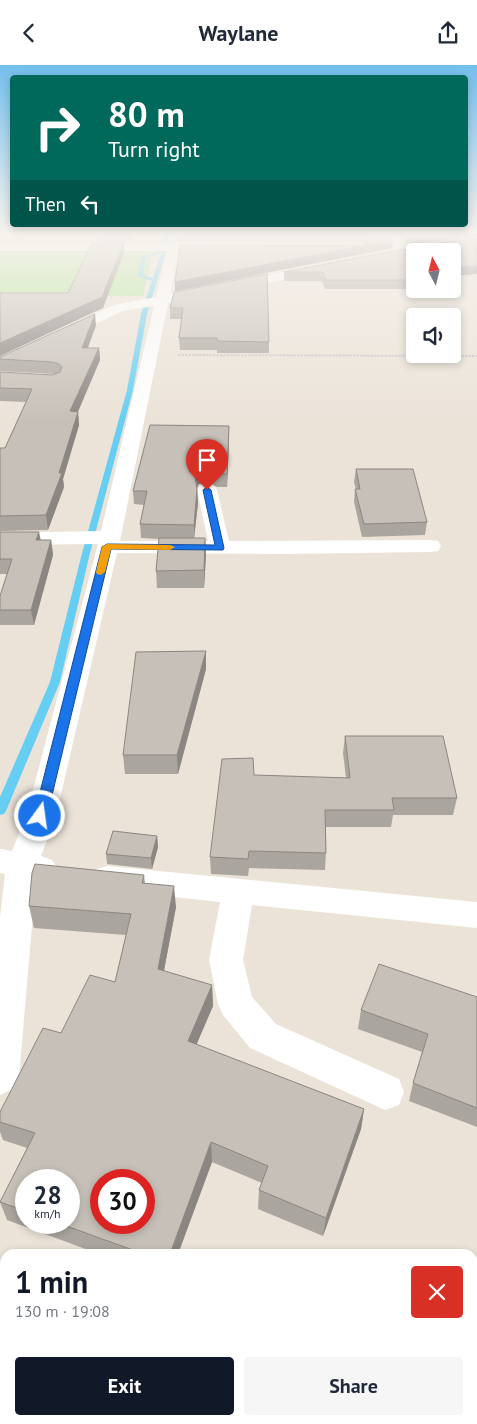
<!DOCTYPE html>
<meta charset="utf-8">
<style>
:root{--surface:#fff;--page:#f6f6f7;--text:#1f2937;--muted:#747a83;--accent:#111827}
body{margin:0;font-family:"PT Sans",sans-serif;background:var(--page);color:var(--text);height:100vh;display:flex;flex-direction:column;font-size:19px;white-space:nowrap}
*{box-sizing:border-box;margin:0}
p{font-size:16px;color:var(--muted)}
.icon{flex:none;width:28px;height:28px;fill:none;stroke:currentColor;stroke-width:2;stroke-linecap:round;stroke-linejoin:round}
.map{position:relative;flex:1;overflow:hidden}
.details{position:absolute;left:0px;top:1184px;width:478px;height:176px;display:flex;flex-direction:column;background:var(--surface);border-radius:15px 15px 0 0;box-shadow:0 2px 8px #0003}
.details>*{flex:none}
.banner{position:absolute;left:10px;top:10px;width:458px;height:152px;border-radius:5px;box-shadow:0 2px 8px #0003;background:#00695c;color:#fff;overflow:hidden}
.needle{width:32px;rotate:353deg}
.fabs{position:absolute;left:406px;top:178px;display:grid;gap:10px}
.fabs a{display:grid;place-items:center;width:55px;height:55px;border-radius:5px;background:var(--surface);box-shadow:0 2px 8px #0003;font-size:25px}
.speed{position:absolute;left:15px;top:1104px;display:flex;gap:10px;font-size:25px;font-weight:700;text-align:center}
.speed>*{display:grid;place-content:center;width:65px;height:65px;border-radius:50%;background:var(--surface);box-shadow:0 2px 8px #0003;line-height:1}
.speed small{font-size:12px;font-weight:400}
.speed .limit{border:8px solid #d22;background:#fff;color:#111}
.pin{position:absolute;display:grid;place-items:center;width:42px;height:42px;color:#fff;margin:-51px -21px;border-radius:50% 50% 50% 0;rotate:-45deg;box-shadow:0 0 5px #0007}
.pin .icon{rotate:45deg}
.me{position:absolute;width:55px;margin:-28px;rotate:14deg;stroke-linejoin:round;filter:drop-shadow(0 0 4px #0008)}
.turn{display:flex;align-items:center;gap:18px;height:105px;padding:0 15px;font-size:22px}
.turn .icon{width:65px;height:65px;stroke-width:2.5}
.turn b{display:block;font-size:35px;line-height:42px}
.then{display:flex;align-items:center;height:48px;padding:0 15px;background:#0003;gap:10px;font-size:19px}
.round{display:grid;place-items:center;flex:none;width:52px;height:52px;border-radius:5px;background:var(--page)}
.head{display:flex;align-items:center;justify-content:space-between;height:85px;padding:0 15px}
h1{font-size:30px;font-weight:700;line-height:38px;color:var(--accent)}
.button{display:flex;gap:10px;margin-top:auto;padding:10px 15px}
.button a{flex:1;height:58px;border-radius:5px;background:var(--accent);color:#fff;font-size:20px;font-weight:700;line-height:58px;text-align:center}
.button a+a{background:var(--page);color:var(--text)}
header{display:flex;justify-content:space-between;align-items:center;height:65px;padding:0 15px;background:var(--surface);font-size:22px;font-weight:700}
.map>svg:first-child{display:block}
</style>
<header><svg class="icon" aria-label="back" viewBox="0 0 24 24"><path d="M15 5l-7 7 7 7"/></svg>Waylane<svg class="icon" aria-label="share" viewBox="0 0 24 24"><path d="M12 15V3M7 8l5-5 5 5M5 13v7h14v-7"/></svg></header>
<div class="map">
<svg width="477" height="1359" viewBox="0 0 477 1359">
<rect width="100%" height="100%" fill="#ebe3d8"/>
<path fill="#aee592" d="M 0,185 L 154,185 L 143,231 L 0,230 Z"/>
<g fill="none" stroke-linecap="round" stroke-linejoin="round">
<path fill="#66cef3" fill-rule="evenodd" d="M 165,166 L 169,166 L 166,187 L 147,249 L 133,325 L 89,492 L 60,617 L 6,746 L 4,749 L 0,750 L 0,732 L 50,617 L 81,492 L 127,325 L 141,249 L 152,216 L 137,211 L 142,192 L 161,186 ZM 161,189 L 153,213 L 143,210 L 146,193 Z"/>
<path stroke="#c7c7c7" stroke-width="2" stroke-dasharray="2.5 1" stroke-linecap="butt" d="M 178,290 L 477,291"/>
<path fill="#fff" fill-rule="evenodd" d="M 380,166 L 392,166 L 408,182 L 477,172 L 477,180 L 430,186 L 415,186 L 415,195 L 404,190 L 372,197 L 368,196 L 366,193 L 368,190 L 396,184 Z
M 0,178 L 191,178 L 197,182 L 191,186 L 179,186 L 170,229 L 178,228 L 185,232 L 183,235 L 168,238 L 120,476 L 208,476 L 197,425 L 200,421 L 207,419 L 214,421 L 217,425 L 229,476 L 430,475 L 438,476 L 441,481 L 438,486 L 430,487 L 280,489 L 117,488 L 56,751 L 41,791 L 52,795 L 57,803 L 52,811 L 41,815 L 36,814 L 19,1012 L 13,1024 L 0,1030 L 0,853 L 5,809 L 0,808 L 0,784 L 12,786 L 26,751 L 98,479 L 0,480 L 0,468 L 101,466 L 154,241 L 123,246 L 0,303 L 0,292 L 114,240 L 156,232 L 167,186 L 0,186 Z
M 320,199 L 326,203 L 324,206 L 230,226 L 223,222 L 230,218 Z
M 108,801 L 477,837 L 477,863 L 252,840 L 243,895 L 252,932 L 276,959 L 399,1014 L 404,1027 L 399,1040 L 385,1045 L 250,983 L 223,950 L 218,939 L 209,895 L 220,837 L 108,825 L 97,822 L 92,813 L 97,804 Z"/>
</g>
<path fill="#aaa59e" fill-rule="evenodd" d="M 98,166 L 133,166 L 129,176 L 98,176 Z
M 178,166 L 385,166 L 392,183 L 175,226 L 175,217 L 362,181 L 364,179 L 361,177 L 178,177 Z
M 394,166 L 477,166 L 477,170 L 409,180 Z
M 477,174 L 477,209 L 456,210 L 458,215 L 457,223 L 452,223 L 452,186 Z
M 415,188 L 415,224 L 325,224 L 322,216 L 284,216 L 284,207 Z
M 174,227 L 269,277 L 269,288 L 217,288 L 217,285 L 180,285 L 179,273 L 182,254 L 170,254 L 170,243 Z
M 96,260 L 88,283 L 99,283 L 100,295 L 78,347 L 79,360 L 63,414 L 64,422 L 48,465 L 0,466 L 0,383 L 5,383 L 26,337 L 0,336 L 0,307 L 52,310 L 55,309 L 0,306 L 0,292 Z
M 229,374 L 227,422 L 217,422 L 208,417 L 199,419 L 197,423 L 198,438 L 194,473 L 205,473 L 206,490 L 204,523 L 157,523 L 156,506 L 159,474 L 141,473 L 140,459 L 144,440 L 134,439 L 133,426 Z
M 356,404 L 427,457 L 425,470 L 362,472 L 354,437 L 355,424 L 356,424 L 354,417 Z
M 0,467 L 41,475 L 51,475 L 53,490 L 34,560 L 0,560 L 0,531 L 7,509 L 0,509 Z
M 206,586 L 206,604 L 178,709 L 125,709 L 123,690 Z
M 345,671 L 457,733 L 453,750 L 393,750 L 391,762 L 326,762 L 326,788 L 325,805 L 249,803 L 248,811 L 211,809 L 210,792 L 254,710 L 346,713 L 343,688 Z
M 157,771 L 158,782 L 152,804 L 107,799 L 106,789 Z
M 144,810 L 145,818 L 176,842 L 164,906 L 212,920 L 213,941 L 196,980 L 364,1044 L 361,1064 L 323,1171 L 258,1144 L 259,1125 L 262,1118 L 212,1097 L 178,1189 L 99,1189 L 7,1155 L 0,1137 L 27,1083 L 3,1075 L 0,1067 L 0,1047 L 61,968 L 115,917 L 126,870 L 34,863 L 29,841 ZM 26,1115 L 69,1158 L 26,1158 Z
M 477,932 L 477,1062 L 409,1036 L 413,1018 L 422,987 L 358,964 L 361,945 Z
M 36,1355 L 135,1355 L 134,1359 L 45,1359 Z"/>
<path fill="#8b8681" d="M 128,166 L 133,166 L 129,176 L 128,167 Z
M 453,166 L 477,166 L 477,170 L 409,180 L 410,172 Z
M 393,175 L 392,183 L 175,226 L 175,217 Z
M 124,178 L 124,188 L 103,243 L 0,291 L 0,278 L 102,232 Z
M 477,201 L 477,209 L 452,211 L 452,202 Z
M 95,249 L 96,260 L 83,295 L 82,283 Z
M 99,283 L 100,295 L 72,360 L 70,346 Z
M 78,347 L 79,360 L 63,414 L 64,422 L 48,465 L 46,450 Z
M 229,361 L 229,374 L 227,422 L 227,409 Z
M 207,404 L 208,417 L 199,419 L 195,425 L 195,412 L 199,406 Z
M 197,424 L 198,438 L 194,474 L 194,460 Z
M 39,467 L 42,481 L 36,475 Z
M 205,473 L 206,490 L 204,523 L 204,505 Z
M 51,475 L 53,490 L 34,560 L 31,545 Z
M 206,586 L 206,604 L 178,709 L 177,690 Z
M 157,771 L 158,782 L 152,804 L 151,793 Z
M 174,821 L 176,842 L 160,926 L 158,904 Z
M 212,920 L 213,941 L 189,997 L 188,976 Z
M 364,1044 L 361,1064 L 323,1171 L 326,1153 Z
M 211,1077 L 212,1097 L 178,1189 L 170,1189 Z
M 128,1355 L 135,1355 L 134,1359 L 126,1359 Z"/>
<path fill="#c6c0b8" stroke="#8b8681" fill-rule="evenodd" d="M 98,166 L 128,166 L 128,167 L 98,167 Z
M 178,166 L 385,166 L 393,175 L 175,217 L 180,180 L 362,181 L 369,176 L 362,169 L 178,169 Z
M 403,166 L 453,166 L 410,172 Z
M 477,174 L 477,182 L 474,182 L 477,185 L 477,201 L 452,202 L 452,186 L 417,186 L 418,180 Z
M 92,178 L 124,178 L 102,232 L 0,278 L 0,228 L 68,228 Z
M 405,184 L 415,188 L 415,215 L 325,215 L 323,207 L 284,207 Z
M 452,205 L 458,215 L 452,215 Z
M 267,209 L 269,277 L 217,276 L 217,273 L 179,273 L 183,243 L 170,243 L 174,227 Z
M 95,249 L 82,283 L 99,283 L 70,346 L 78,347 L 59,408 L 62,408 L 46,450 L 0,451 L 0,383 L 5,383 L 32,324 L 0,323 L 0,307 L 52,310 L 60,307 L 62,302 L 59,299 L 52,297 L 0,294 L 0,292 Z
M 150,360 L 229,361 L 227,409 L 217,409 L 207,404 L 199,406 L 195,412 L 197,424 L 194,460 L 140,459 L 147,426 L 133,426 Z
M 356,404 L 413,404 L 427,457 L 364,459 L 355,424 L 360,424 Z
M 0,467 L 39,467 L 36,475 L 51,475 L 31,545 L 0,545 L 0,531 L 12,494 L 0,494 Z
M 159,473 L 205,473 L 204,505 L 156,506 Z
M 206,586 L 177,690 L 123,690 L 136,587 Z
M 345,671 L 443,671 L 457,733 L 392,733 L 394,745 L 325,745 L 326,788 L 249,786 L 248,794 L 210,792 L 222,694 L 253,693 L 254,710 L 350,713 Z
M 113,766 L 157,771 L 151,793 L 106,789 Z
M 35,799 L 144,810 L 142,818 L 174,821 L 158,904 L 212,920 L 188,976 L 364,1044 L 326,1153 L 259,1125 L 268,1101 L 211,1077 L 170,1189 L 144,1189 L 58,1158 L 69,1158 L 69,1115 L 26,1115 L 26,1146 L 0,1137 L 35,1068 L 0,1057 L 0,1047 L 43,963 L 61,968 L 90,910 L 115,917 L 131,849 L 29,841 L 32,808 ZM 101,1115 L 144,1115 L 144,1158 L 101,1158 Z
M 379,899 L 477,932 L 477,1043 L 413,1018 L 428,969 L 361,945 Z
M 472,1258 L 477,1260 L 477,1359 L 252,1359 L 253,1355 L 472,1355 Z
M 58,1355 L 128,1355 L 126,1359 L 68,1359 Z"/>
<linearGradient id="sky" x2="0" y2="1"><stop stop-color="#74beec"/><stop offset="0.47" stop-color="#f6f2ed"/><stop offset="1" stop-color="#f6f2ed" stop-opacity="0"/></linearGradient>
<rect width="477" height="356" fill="url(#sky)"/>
<path fill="#1a73e8" stroke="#114b97" d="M 207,422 L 211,425 L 224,483 L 223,485 L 111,484 L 47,751 L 40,755 L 36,754 L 34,751 L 102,482 L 107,479 L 215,480 L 203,425 Z"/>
<path fill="#f59e0b" d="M 107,479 L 170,480 L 175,482 L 170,485 L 111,484 L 105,507 L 101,510 L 97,509 L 96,507 L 102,482 Z"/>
</svg>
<div class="fabs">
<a><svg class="needle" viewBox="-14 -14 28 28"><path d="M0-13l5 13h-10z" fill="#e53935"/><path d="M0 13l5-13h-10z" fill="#747a83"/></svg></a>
<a><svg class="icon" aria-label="sound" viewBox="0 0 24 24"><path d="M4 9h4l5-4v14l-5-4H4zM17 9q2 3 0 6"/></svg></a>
</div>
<div class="speed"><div>28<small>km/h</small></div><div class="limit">30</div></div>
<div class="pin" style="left:207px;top:425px;background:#d93025"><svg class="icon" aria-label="arrive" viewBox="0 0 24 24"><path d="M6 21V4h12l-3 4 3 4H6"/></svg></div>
<svg class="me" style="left:40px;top:751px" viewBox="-20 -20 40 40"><circle r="17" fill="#1a73e8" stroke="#fff" stroke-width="3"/><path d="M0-11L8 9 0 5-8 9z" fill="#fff"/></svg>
<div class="banner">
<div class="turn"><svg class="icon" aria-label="right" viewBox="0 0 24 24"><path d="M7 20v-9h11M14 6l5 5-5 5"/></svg><div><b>80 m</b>Turn right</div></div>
<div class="then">Then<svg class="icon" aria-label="left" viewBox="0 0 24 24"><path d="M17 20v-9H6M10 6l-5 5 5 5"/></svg></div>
</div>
<section class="details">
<div class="head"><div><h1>1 min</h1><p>130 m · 19:08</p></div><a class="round" style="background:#d93025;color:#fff"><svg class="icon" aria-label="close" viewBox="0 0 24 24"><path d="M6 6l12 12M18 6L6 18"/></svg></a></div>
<div class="button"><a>Exit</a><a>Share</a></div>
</section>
</div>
